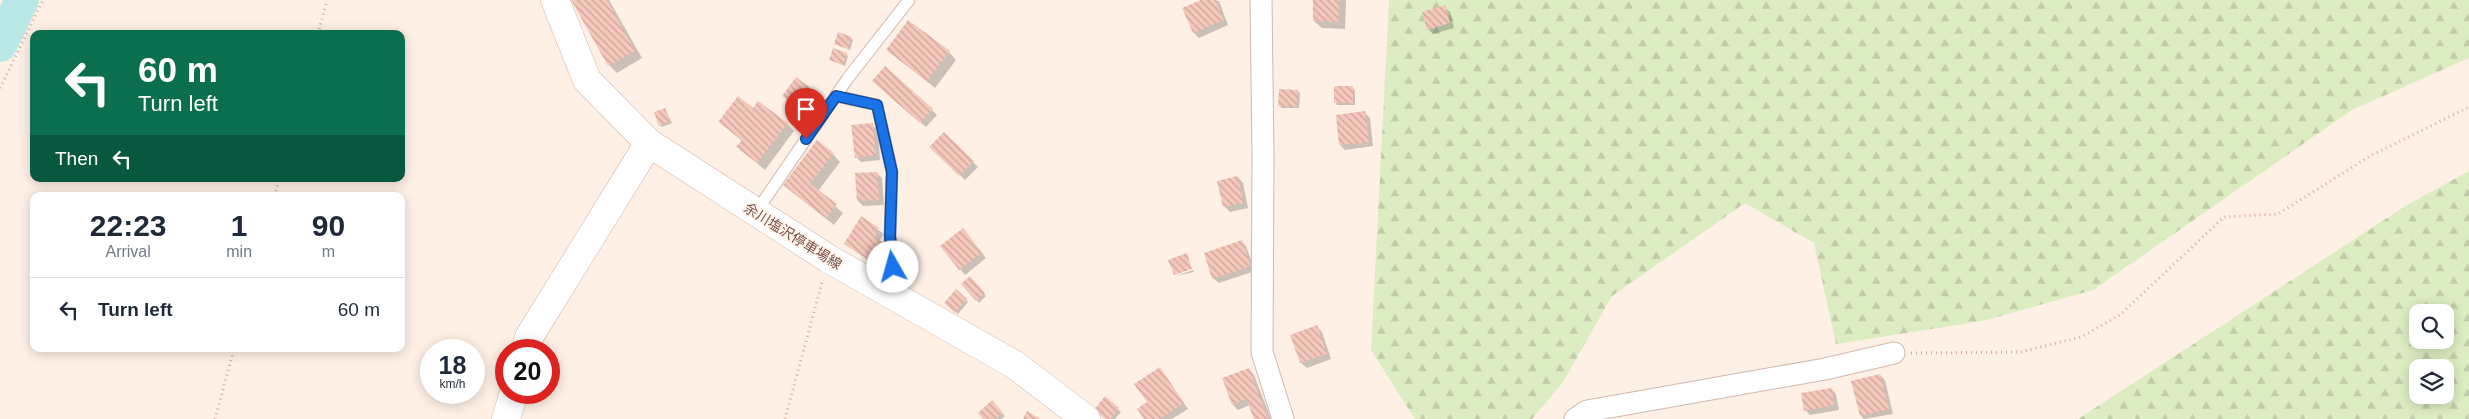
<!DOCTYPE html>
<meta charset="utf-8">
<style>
:root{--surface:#fff;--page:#f6f6f7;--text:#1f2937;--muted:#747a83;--line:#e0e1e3}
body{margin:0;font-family:Helvetica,"Noto Sans JP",sans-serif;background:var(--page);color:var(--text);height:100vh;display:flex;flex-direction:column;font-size:19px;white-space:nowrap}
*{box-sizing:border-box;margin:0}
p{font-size:16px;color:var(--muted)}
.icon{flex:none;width:28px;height:28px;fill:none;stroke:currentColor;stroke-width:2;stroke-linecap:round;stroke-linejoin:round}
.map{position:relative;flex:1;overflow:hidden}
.details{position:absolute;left:30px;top:192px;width:375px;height:160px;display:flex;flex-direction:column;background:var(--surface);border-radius:10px;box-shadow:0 2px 12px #0003}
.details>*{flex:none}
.banner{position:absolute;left:30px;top:30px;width:375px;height:152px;border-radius:10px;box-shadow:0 2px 12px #0003;background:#0b6e4f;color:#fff;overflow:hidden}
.buttons{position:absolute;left:2409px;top:304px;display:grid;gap:10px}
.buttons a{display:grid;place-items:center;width:45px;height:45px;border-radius:10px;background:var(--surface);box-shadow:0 2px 12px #0003;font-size:25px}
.speed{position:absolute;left:420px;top:339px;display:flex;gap:10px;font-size:25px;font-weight:700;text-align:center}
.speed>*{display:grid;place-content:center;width:65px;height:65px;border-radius:50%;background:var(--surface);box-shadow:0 2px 12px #0003;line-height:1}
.speed small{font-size:12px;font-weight:400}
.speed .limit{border:8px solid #d22;background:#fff;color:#111}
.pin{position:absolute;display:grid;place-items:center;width:42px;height:42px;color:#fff;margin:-51px -21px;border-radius:50% 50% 50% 0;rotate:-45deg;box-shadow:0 0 5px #0007}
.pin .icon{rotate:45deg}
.me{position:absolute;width:55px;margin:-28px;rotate:353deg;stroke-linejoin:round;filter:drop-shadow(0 0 4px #0008)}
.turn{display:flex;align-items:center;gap:18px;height:105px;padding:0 25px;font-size:22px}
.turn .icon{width:65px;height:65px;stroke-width:2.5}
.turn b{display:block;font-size:35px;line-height:42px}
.then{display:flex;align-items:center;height:48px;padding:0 25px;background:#0003;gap:10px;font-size:19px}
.eta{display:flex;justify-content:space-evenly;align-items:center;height:85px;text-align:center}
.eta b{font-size:30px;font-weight:700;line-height:35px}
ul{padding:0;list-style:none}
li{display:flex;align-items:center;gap:15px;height:65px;padding:0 25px;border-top:1px solid var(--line)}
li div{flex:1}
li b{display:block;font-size:19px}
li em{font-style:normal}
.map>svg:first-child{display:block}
</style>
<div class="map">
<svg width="2469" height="419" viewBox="0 0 2469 419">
<defs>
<pattern id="forest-firs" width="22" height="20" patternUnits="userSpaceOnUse" patternTransform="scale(1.25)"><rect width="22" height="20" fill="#dcedc2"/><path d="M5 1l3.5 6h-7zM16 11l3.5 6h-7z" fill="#c0cda8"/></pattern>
<pattern id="building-back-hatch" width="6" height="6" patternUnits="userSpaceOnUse" patternTransform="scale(1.25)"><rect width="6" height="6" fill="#f5c7bb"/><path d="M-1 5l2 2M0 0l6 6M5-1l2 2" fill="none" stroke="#cba49a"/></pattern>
</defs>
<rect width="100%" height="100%" fill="#fef0e5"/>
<path fill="url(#forest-firs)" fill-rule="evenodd" d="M 1389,0 L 2469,0 L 2469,58 L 2352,110 L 2093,290 L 1983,321 L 1836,344 L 1814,243 L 1745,203 L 1612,296 L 1563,382 L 1532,419 L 1415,419 L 1371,350 Z
M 2469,171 L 2469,419 L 2078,419 L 2407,205 ZM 2418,312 L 2445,312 L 2445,340 L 2418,340 ZM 2418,368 L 2445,368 L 2445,395 L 2418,395 Z"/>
<path fill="#0003" d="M 572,0 L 609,0 L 642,58 L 617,73 L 609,65 Z
M 1204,0 L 1219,1 L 1228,25 L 1199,38 L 1194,33 Z
M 1315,0 L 1346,0 L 1345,29 L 1322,28 L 1314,21 Z
M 1444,7 L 1450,12 L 1454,28 L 1433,34 L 1428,29 Z
M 851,38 L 853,40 L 850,50 L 835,44 Z
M 887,50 L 949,52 L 956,60 L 935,88 Z
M 846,54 L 848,56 L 845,66 L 831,60 Z
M 796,79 L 821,99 L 808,116 L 788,101 Z
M 879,86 L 932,110 L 937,115 L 926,127 Z
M 1353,88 L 1355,90 L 1355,105 L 1337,105 L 1335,102 Z
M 1297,91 L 1300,93 L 1299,108 L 1282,108 L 1280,106 Z
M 665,109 L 672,123 L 662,127 L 660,125 Z
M 753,110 L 787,124 L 794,131 L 765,170 L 738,147 L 742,141 L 720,122 Z
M 1365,113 L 1370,118 L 1373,146 L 1345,150 L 1340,145 Z
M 872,125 L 878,130 L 880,160 L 861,162 L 856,157 Z
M 944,134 L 978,167 L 965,180 L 931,147 Z
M 833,154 L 840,162 L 818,191 L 843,213 L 834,225 L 792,192 Z
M 877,173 L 882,178 L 884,205 L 863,206 L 858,201 Z
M 1238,177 L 1243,183 L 1248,208 L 1230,212 L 1225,207 L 1219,182 Z
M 862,218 L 884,234 L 879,241 L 888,249 L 877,266 L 845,244 Z
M 968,235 L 986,258 L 965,275 L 942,246 Z
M 1241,241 L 1246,246 L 1255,271 L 1219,283 L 1213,278 Z
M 1193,270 L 1194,272 L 1176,276 Z
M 970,278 L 986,296 L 979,303 L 963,285 Z
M 956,291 L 968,302 L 958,314 L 946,303 Z
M 1316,326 L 1322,332 L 1331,359 L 1307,368 L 1301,363 L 1292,335 Z
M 1159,369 L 1188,409 L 1172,419 L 1145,419 Z
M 1249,369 L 1254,375 L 1271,419 L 1255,419 L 1250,405 L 1238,410 L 1233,405 Z
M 1880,375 L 1885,380 L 1893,414 L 1864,419 L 1861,416 Z
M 1831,389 L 1836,394 L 1839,410 L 1810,415 L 1805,410 Z
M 1105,398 L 1121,412 L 1115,419 L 1107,419 Z
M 992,402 L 1005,416 L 1001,419 L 985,419 Z"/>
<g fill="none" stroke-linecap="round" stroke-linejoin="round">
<path stroke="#b8e9e7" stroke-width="34" d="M 0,45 L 22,0"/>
</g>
<path fill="url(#building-back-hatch)" d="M 571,0 L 607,0 L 635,51 L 608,66 Z
M 1201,0 L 1216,0 L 1224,20 L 1193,33 L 1182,8 Z
M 1313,0 L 1339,0 L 1338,22 L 1313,21 Z
M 1445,5 L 1450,23 L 1427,30 L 1422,12 Z
M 908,20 L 950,51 L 927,81 L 886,50 Z
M 838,32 L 852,37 L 848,49 L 834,44 Z
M 833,48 L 847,53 L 843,65 L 829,60 Z
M 885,66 L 933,109 L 920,123 L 872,81 Z
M 796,77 L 817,93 L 803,112 L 782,96 Z
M 1334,86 L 1353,86 L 1353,103 L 1334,103 Z
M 1279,89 L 1298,90 L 1297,107 L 1278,106 Z
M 738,96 L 753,108 L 758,101 L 788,123 L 757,163 L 736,147 L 742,140 L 718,122 Z
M 665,108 L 670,121 L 659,126 L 654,112 Z
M 1365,111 L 1369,142 L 1339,145 L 1336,115 Z
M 873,123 L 876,155 L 855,158 L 851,125 Z
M 944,132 L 974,161 L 959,176 L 929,147 Z
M 817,140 L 834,153 L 810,184 L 837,204 L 826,218 L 783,185 Z
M 877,172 L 879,200 L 857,201 L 855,173 Z
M 1238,176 L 1244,203 L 1223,207 L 1217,181 Z
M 861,216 L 879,228 L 874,237 L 884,243 L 872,262 L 844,244 Z
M 963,228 L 982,253 L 959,270 L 940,246 Z
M 1242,240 L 1251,266 L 1212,279 L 1204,253 Z
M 1187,253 L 1192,269 L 1174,275 L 1168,260 Z
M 970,276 L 985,293 L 976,301 L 961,284 Z
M 956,289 L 967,299 L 955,313 L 944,303 Z
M 1317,325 L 1327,354 L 1300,363 L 1290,335 Z
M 1160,367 L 1184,403 L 1160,419 L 1144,419 L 1137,409 L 1147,402 L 1134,384 Z
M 1249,368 L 1268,419 L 1254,419 L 1246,399 L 1232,405 L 1222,378 Z
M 1880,374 L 1889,409 L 1860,416 L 1851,381 Z
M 1832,388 L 1834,405 L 1804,411 L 1801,393 Z
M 1105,396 L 1119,408 L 1111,419 L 1105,419 L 1094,410 Z
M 992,400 L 1003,413 L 996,419 L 983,419 L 978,413 Z
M 1027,411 L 1040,419 L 1023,419 Z"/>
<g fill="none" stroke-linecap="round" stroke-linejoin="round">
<defs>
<path id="service" d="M 836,96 L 877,105 L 892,172 L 890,236 L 897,296
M 756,212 L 848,78 L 909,0"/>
<path id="minor" d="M 1261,0 L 1263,155 L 1262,352 L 1283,419
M 1575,419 L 1587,411 L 1825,369 L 1894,353"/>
<path id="tertiary" d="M 526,350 L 529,337 L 649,143
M 506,419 L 514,392"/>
<path id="secondary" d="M 555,0 L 587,80 L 649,143 L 829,259 L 1015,365 L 1086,419"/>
</defs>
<use href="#service" stroke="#d3b7ad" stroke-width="13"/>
<use href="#minor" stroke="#d3b7ad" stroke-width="23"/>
<use href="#tertiary" stroke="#d3b7ad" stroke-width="29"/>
<use href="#secondary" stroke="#d6b6aa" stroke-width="29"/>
<path stroke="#dbaa9d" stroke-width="3" stroke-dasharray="1 4" stroke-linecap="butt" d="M 318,34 L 327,0
M 0,88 L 43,0
M 275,196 L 279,179
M 1911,353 L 2021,352 L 2081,337 L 2120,315 L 2224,217 L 2278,214 L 2370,156 L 2469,107
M 215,419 L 234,349
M 785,419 L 822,282"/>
<use href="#service" stroke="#fff" stroke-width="11"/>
<use href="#minor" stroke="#fff" stroke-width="21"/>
<use href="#tertiary" stroke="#fff" stroke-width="28"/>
<use href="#secondary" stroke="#fff" stroke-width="28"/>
</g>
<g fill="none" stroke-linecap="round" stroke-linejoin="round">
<defs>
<path id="route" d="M 806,139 L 836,96 L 877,105 L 892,172 L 890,236 L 893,267"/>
</defs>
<use href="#route" stroke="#114b97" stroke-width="12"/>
<use href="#route" stroke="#1a73e8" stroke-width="9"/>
</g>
<g text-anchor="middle" stroke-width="4" stroke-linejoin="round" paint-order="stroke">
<g font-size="14" fill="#795048" stroke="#fff5ed">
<text transform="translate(793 236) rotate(32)" y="5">余川塩沢停車場線</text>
</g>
</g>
</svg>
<div class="buttons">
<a><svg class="icon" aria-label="search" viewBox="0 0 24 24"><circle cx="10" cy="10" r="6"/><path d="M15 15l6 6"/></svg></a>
<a><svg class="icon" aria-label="layers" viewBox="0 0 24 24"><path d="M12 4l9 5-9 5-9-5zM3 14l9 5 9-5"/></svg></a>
</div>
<div class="speed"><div>18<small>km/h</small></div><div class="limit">20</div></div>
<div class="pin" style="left:806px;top:139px;background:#d93025"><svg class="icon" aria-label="arrive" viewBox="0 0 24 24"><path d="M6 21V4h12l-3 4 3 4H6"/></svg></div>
<svg class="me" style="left:893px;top:267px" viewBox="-20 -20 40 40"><circle r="19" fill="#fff"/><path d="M0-13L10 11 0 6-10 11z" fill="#1a73e8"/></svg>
<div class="banner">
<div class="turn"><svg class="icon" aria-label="left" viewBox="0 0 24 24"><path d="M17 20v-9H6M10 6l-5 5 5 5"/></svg><div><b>60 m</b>Turn left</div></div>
<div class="then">Then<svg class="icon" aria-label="left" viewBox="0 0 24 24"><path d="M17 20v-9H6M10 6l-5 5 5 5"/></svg></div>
</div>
<section class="details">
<div class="eta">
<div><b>22:23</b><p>Arrival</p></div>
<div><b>1</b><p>min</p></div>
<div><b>90</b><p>m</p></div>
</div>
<ul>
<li><svg class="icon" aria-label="left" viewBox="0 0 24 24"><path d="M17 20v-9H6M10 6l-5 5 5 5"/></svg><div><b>Turn left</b></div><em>60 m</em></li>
</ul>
</section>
</div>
